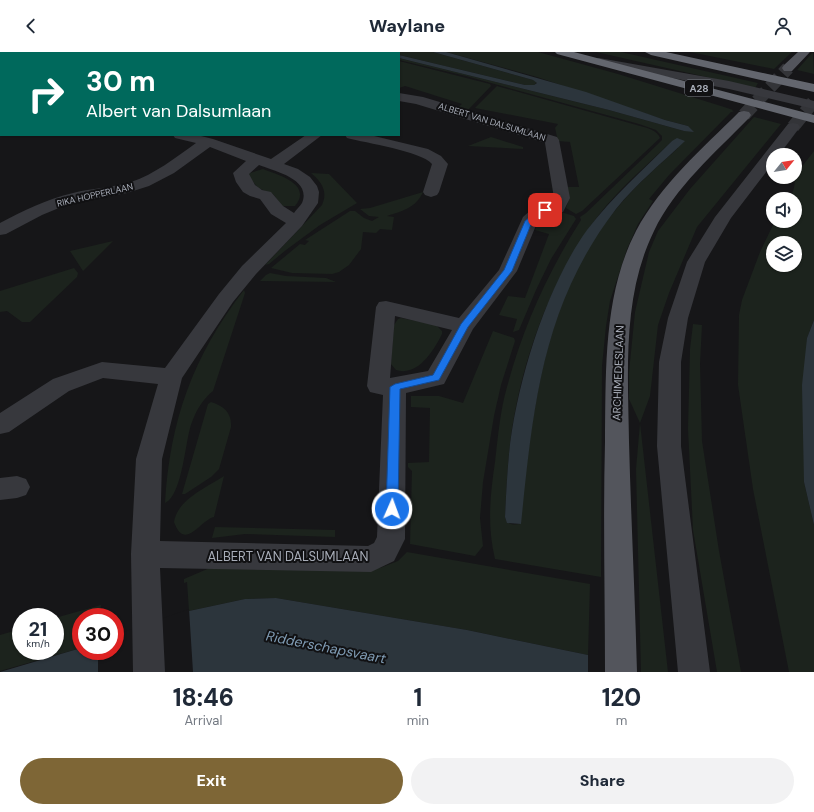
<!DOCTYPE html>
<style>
:root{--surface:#fff;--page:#f2f2f3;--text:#1f2937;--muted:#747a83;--accent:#7e6636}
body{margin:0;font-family:"DM Sans",sans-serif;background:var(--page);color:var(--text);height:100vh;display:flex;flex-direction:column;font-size:15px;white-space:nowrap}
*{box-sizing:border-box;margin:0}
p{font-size:13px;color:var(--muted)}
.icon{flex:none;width:22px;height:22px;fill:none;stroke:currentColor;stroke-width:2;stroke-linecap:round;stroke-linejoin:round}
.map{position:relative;height:620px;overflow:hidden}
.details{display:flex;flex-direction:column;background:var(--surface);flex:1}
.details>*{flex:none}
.hud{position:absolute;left:0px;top:0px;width:400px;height:84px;box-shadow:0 1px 3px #0004;background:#00695c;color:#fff;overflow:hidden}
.needle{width:26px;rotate:60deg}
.tools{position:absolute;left:766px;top:96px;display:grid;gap:8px}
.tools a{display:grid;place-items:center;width:36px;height:36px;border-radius:50%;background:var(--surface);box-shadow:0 1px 3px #0004;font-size:20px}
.speed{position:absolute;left:12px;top:556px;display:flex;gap:8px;font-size:20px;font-weight:700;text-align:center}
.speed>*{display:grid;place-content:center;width:52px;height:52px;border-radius:50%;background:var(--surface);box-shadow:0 1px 3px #0004;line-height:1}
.speed small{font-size:10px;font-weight:400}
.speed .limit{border:6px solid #d22;background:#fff;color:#111}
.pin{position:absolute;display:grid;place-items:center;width:34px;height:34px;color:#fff;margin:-17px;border-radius:8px;box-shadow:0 2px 6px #0006}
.me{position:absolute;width:44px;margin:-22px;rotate:2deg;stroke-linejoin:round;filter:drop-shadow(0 0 3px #0008)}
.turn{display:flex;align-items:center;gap:14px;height:84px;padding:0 20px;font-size:18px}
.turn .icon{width:52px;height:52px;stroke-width:2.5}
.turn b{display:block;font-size:28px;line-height:34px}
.eta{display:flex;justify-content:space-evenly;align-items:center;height:68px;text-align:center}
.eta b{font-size:24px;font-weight:800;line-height:28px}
.primary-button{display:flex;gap:8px;margin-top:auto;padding:8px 20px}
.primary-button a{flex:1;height:46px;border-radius:24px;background:var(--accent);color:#fff;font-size:16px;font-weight:800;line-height:46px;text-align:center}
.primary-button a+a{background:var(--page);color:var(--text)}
header{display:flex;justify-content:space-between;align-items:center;height:52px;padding:0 20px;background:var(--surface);font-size:18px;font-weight:800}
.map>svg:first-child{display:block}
</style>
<header><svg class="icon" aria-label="back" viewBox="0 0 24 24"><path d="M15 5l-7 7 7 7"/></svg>Waylane<svg class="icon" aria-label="person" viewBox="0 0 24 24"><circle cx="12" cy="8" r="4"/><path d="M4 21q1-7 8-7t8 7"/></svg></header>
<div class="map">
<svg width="814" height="620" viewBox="0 0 814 620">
<rect width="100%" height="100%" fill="#161618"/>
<path fill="#1c231d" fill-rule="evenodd" d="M 384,0 L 433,0 L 533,28 L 537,30 L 534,33 L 525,33 L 399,3 L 399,1 Z
M 446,0 L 538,0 L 618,22 L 721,54 L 733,58 L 732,59 L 734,60 L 731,60 L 669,123 L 649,147 L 653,149 L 638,172 L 627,197 L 610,249 L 606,274 L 602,314 L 601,525 L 495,507 C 487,474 490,443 495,410 C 498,385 500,359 507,335 C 523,275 548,220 581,168 L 580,165 L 586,161 L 658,92 L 662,88 L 662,84 L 656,78 L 639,72 L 466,24 L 399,8 L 399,6 L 609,58 L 684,79 L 688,74 L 665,68 L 537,25 ZM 672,89 L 678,96 C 657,115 635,134 617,156 C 543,244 532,362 520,472 C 513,473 507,473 505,465 C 506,444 507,423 509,402 C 517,318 551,220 606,154 C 626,131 650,110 672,89 Z
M 596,0 L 621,0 L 758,31 L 755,36 Z
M 690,0 L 792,0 L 774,17 Z
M 813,0 L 814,22 L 797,18 Z
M 399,9 L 490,32 L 491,34 L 467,59 L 457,56 L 462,52 L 405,34 L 399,36 Z
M 497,34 L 640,74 C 647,76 657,78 660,86 L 582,159 L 576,162 L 566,156 L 568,150 L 566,135 L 579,135 L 570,90 L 558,89 L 555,76 L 558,72 L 475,56 Z
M 754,65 L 781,72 L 697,175 L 669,241 L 658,273 L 650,344 L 640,371 L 668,620 L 641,620 L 636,417 L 640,371 L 629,347 L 629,320 L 635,260 L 649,200 L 658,179 L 690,137 Z
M 491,85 L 523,95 L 523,97 L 468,94 Z
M 814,99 L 814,268 L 807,286 L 804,430 L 814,473 L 814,620 L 789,620 L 753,437 L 738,333 L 739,263 L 742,248 L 760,200 L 773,173 L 775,169 L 795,169 L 795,147 L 789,147 C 793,140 796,134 794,125 ZM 773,191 L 795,191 L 795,213 L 773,213 Z
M 263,117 C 278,123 313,132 295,154 L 282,154 L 273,142 L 258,136 L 247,122 Z
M 311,121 L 329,122 L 357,151 L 320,173 L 286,198 L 269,212 L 265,213 L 322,153 C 328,140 322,130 311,121 Z
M 423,140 C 416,156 402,159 387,164 L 394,165 L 392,178 L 380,177 L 376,181 L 363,180 L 361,197 L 349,213 L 339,220 L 332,222 L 292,221 L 271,216 L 300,192 L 305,193 L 309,189 L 305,188 L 350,159 L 355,159 L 364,166 L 372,169 L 379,165 L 369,164 L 360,157 L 370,156 Z
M 561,160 L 574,164 L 576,167 L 551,207 L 536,238 L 519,278 L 513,280 L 517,267 L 499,263 L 508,244 L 525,246 L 549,182 L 535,178 L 537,174 Z
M 113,189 L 83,219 L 70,199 Z
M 74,216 L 78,221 L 77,225 L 30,270 L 22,270 L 7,259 L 0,260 L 0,239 Z
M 270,221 L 286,224 L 326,226 L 336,230 L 260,229 L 266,223 Z
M 244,238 L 245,241 L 213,339 C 203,347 197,357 192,370 C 185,387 183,443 165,451 C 170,368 193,304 244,238 Z
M 401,266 L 436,273 L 442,279 L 442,282 C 434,298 418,325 396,318 L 391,312 L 394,273 L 398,267 Z
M 693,272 L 702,273 L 700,312 L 702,389 L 719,499 L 741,620 L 717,620 L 693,478 L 688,377 L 690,297 Z
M 493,279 L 514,286 L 515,289 L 501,333 L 494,364 L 483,430 L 480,466 L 483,494 L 475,504 L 410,492 L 412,419 L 408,415 L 408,411 L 429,410 L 430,356 L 411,355 L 411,344 L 439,344 L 463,351 Z
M 211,350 C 224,354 232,361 231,375 L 219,417 L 211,425 L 185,442 L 182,442 L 208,352 Z
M 224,424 L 214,465 C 200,468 185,500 174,470 C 177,448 207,435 224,424 Z
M 215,475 L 335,478 L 335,485 L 245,482 L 212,486 Z
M 407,500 L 590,532 L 588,603 L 467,578 L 276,546 L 245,547 L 189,559 L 187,530 L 184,531 L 184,527 L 212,515 L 231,512 L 380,516 L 398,509 Z
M 101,553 L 100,565 L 81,565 L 81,596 L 0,619 L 0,583 L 21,577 L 21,599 L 55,599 L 55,566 Z"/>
<path fill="#2c353c" d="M 433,0 L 446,0 L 586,40 L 665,68 L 688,74 L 694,80 L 684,79 L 609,58 L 399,6 L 399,3 L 525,33 L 534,33 L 537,31 L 533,28 Z
M 677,86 L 685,89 C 662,111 636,132 616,157 C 542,253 533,356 521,472 L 507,471 L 505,465 C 506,444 507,423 509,402 C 516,332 546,235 587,178 C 612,145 643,118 672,89 Z
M 814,268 L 814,473 L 804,430 L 802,333 L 807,286 Z
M 276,546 L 467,578 L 588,603 L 588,620 L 0,620 L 81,596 L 81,599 L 115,599 L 189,559 L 245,547 Z"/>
<path fill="#161618" d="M 189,557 L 193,620 L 98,620 L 98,599 L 115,599 L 115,583 Z"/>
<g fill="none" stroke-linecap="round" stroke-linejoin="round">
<path stroke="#333438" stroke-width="13" stroke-dasharray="13 6" stroke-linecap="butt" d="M 793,75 L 814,49"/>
<path stroke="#333438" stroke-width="13" stroke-dasharray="13 6" stroke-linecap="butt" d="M 744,63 L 788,16"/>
<path fill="#37383d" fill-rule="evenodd" d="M 69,0 L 84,0 L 85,1 L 70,1 Z
M 236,0 L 250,0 L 251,1 L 237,1 Z
M 599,6 L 729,29 L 814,49 L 814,57 L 729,37 L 595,11 L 593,9 L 595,7 Z
M 0,29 L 1,29 L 1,37 L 0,37 Z
M 399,41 L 423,45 L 557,85 L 559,88 L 570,146 L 563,160 L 544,165 L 537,171 L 517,219 L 473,277 L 444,332 L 406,341 L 405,487 L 394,509 L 371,520 L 160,516 L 165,620 L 133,620 L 131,502 L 136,407 L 158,332 L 103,326 L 69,339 L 9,380 L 0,382 L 0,361 L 53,327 L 102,310 L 165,316 L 219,242 L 242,214 L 286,171 L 271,162 L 260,147 L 250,144 L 243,140 L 236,130 L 233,121 L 246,109 L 210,95 L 174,121 L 149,134 L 127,141 L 71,151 L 42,163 L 6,182 L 0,183 L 0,171 C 23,159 47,147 73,141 C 92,136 112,136 131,130 C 155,122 175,106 196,91 L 175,86 L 173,83 L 197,83 L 213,87 L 271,107 L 306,83 L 322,83 L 284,112 L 298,117 L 310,125 L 317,134 L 319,140 L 318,151 L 302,174 L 256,222 L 233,250 L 182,326 L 162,407 L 160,489 L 368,494 L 374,491 L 377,485 L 383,343 L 370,340 L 367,334 L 376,255 L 379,250 L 386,249 L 459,266 L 499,218 L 523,165 L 532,157 L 550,153 L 554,146 L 545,91 L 416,52 L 399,49 ZM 259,113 C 274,119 312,127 302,151 C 300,154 296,158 294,161 L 283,154 L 271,140 L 262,138 L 255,133 L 249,122 ZM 395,264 L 452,278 L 428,319 L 390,326 Z
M 793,71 L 798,72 L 800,75 L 779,103 L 773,103 L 773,111 L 731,166 L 705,210 L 688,266 L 681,310 L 681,394 L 710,620 L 678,620 L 657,394 L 659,310 L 668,266 L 687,210 L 715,165 L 788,72 Z
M 345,83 L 370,83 L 428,97 L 441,104 L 448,112 L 439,140 L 437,143 L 431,145 L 425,143 L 423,140 L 432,112 C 421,99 366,91 347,86 Z
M 17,424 L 26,427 L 30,435 L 26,443 L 17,446 L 0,448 L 0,426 Z"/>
<path fill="#53555c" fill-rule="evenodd" d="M 798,0 L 810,0 L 792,19 L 784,19 L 782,16 L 784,13 Z
M 744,59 L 749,60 L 751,63 L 749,66 C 715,101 675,135 654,179 C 622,244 628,320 629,390 C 631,467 635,543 637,620 L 605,620 C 605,543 603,466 605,390 C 606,319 603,243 636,179 C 661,132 702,97 739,60 Z"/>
<path fill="#63666e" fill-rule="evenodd" d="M 555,0 L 574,0 L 814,63 L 814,71 L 557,2 Z
M 645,0 L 666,0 L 814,32 L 814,40 L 651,3 Z"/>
</g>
<path fill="#1a73e8" stroke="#114b97" d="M 545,156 L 549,158 L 532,170 L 512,219 L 468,275 L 439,328 L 400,337 L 398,457 L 396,460 L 392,461 L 388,460 L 386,457 L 390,335 L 395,332 L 433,323 L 461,272 L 504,218 L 525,169 L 536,160 Z"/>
<g text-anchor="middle" stroke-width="4" stroke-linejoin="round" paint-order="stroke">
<g font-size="9" fill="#a8adb8" stroke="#111113">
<text transform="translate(492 70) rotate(17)" y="3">ALBERT VAN DALSUMLAAN</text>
<text transform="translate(95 143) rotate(-13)" y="3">RIKA HOPPERLAAN</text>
</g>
<rect fill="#111113" stroke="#7b7e86" stroke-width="1" x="685" y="28" width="28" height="16" rx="3"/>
<g font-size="10" font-weight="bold" fill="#a8adb8">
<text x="699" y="40">A28</text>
</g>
<g font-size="11" fill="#a8adb8" stroke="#111113">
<text transform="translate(618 321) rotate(-88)" y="4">ARCHIMEDESLAAN</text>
</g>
<g font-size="13" fill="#a8adb8" stroke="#111113">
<text x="288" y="509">ALBERT VAN DALSUMLAAN</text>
</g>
<g font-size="14" font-style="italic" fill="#7f9bb3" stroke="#111113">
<text transform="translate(326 595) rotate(11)" y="5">Ridderschapsvaart</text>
</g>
</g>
</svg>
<div class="tools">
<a><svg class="needle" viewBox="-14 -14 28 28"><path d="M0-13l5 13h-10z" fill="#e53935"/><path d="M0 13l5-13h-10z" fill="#747a83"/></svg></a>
<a><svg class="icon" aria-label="sound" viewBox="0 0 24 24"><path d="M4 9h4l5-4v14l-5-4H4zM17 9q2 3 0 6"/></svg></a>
<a><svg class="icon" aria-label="layers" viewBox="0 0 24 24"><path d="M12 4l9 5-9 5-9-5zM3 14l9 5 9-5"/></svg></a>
</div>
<div class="speed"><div>21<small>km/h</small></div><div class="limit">30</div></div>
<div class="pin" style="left:545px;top:158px;background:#d93025"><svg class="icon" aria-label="arrive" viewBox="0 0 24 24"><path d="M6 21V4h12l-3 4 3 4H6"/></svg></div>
<svg class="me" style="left:392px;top:457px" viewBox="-20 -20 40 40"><circle r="17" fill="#1a73e8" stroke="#fff" stroke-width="3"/><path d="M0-11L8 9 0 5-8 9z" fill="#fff"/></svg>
<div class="hud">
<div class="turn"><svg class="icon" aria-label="right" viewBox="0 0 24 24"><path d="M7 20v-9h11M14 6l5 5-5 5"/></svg><div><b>30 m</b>Albert van Dalsumlaan</div></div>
</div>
</div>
<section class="details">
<div class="eta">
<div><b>18:46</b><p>Arrival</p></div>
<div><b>1</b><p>min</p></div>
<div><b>120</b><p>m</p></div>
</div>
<div class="primary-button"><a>Exit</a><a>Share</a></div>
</section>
